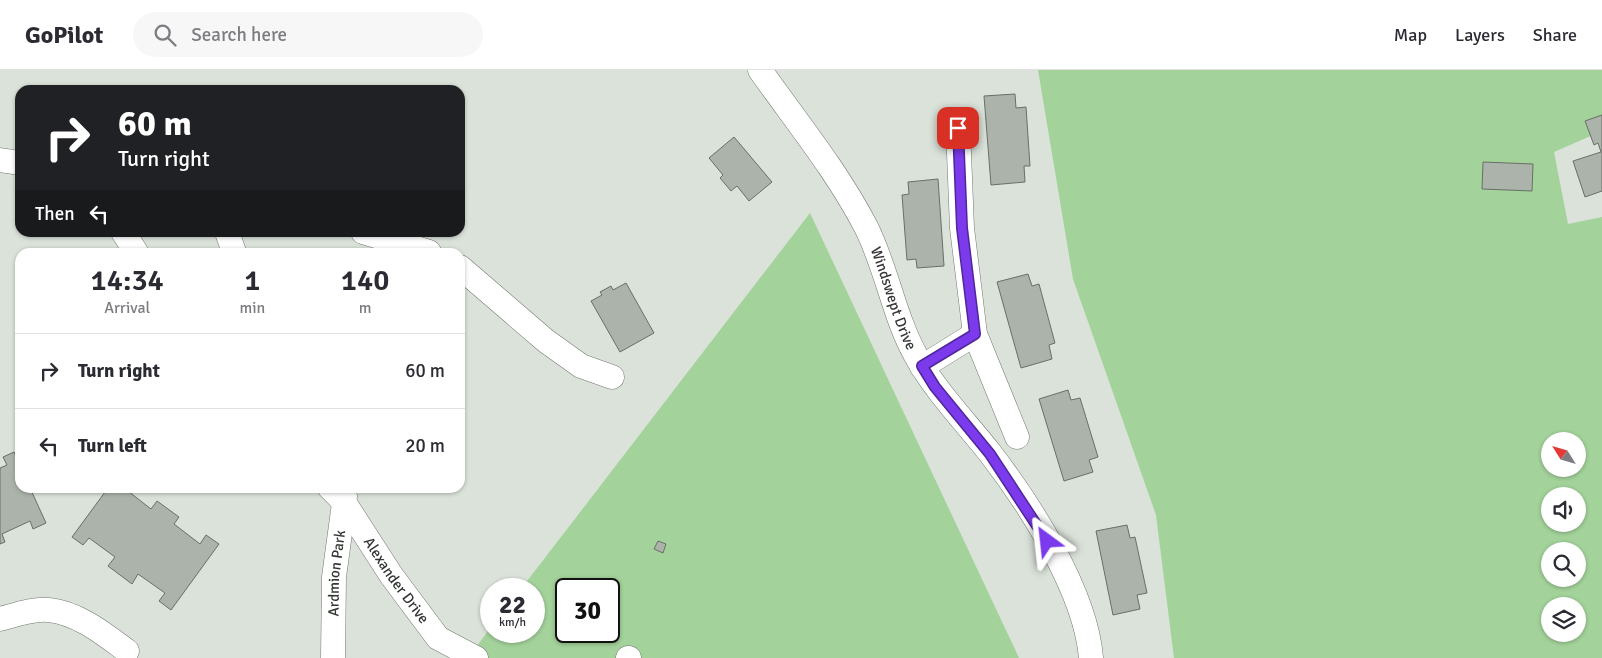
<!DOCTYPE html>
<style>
:root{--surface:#fff;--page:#f7f7f7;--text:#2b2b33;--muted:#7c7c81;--line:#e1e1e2}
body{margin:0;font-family:Signika,sans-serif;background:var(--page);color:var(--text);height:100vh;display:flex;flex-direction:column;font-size:19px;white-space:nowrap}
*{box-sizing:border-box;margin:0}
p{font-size:16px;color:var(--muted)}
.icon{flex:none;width:28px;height:28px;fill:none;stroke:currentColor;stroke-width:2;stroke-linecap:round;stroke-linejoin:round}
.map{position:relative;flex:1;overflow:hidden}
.side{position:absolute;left:15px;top:178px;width:450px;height:245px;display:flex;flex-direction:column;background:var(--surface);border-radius:15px;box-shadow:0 1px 4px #0004}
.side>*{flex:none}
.guide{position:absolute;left:15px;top:15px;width:450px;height:152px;border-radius:15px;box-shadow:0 1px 4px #0004;background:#202124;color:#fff;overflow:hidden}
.needle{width:32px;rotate:307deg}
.buttons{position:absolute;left:1541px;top:362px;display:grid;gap:10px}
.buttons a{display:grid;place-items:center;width:45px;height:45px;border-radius:50%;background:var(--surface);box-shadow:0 1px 4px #0004;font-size:25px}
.speed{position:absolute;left:480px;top:508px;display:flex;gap:10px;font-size:25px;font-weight:700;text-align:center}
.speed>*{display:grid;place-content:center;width:65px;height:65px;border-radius:50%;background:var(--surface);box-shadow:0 1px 4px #0004;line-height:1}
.speed small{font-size:12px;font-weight:400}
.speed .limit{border:2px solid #111;border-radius:8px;background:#fff;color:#111}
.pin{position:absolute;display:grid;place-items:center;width:42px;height:42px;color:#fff;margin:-21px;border-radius:10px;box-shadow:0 2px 8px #0006}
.me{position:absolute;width:55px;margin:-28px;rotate:330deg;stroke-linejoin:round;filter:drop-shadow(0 0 4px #0008)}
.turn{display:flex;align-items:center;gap:18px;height:105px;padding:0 20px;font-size:22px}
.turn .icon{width:65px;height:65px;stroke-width:2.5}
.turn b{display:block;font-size:35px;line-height:42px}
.then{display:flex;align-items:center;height:48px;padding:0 20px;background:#0003;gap:10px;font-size:19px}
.eta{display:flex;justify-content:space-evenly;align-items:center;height:85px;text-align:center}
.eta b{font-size:30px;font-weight:600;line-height:35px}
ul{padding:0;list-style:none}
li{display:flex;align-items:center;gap:15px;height:75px;padding:0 20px;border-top:1px solid var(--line)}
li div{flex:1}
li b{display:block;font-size:19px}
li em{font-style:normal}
header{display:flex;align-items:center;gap:30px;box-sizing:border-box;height:70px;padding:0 25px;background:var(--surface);border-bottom:1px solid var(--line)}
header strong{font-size:24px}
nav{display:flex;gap:28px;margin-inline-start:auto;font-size:18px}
.search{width:350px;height:45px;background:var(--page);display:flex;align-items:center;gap:12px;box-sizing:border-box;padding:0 18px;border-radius:28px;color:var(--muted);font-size:19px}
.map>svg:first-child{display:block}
</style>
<header>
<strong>GoPilot</strong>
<div class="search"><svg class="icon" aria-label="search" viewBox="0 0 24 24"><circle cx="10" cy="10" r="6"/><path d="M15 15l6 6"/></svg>Search here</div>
<nav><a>Map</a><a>Layers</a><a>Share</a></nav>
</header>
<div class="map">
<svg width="1602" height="588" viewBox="0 0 1602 588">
<rect width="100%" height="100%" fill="#dae2d9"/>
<path fill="#a3d29a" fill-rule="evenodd" d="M 1038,0 L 1602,0 L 1602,61 L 1554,82 L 1568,154 L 1602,147 L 1602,588 L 1174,588 L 1156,445 L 1073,209 ZM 1550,371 L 1578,371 L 1578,399 L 1550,399 ZM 1550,426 L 1578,426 L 1578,454 L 1550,454 ZM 1550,481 L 1578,481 L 1578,509 L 1550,509 ZM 1550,536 L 1578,536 L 1578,564 L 1550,564 Z
M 810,143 L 1019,588 L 468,588 L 491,557 L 491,561 L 534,561 L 534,519 L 521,519 ZM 566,519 L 609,519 L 609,561 L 566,561 Z"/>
<path fill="#abb3aa" stroke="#686f67" d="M 1015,24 L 1016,38 L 1026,37 L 1030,96 L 1024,96 L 1025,112 L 991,115 L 984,26 Z
M 1602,45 L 1602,121 L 1585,127 L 1573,91 L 1601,82 L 1598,73 L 1594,75 L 1585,51 Z
M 734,67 L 772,112 L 749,131 L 737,116 L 731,121 L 720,108 L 723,105 L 709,88 Z
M 1483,92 L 1533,94 L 1532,121 L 1482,119 Z
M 938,109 L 944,196 L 917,198 L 916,189 L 907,190 L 902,125 L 909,124 L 908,112 Z
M 1028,204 L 1032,216 L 1039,214 L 1055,273 L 1049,275 L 1052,289 L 1021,298 L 997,212 Z
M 626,213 L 654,263 L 620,282 L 591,231 L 602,225 L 600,222 L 611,216 L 613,220 Z
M 1068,320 L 1071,330 L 1080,328 L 1098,387 L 1089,390 L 1093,402 L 1064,411 L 1039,329 Z
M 14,382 L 20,395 L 20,418 L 30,418 L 46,453 L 33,459 L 30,451 L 2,464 L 5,472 L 0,474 L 0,398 L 7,395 L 3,387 Z
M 108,418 L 124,418 L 151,439 L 157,431 L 179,447 L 174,454 L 200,474 L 206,465 L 219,474 L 171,540 L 159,531 L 165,523 L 138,504 L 132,514 L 108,496 L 115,487 L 89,468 L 83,475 L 72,467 Z
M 1127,455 L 1130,468 L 1135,467 L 1147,523 L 1137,525 L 1140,539 L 1113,545 L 1096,461 Z
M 658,471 L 666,474 L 663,483 L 654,479 Z"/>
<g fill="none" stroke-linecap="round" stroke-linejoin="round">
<defs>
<g id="minor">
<path id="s1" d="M 760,0 C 796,51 837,101 866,157 C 886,196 894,246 915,284 C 935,321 964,350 990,383 C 1030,435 1086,522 1091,588"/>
<path d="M 958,58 L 962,158 L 975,264 L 1017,367"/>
<path d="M 0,90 L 20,93"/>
<path d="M 123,162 L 136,182"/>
<path d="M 227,162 L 234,182"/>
<path d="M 363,162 L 429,182"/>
<path d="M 460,197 L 546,271 L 581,296 L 612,307"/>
<path d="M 922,297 L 975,264"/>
<path id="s2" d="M 330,418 L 344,432 L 391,505 L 438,568 L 476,588"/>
<path d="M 0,549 C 15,545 34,538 49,540 C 78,543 104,564 127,581"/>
<path id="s3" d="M 333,588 L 334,507 L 345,426"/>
<path d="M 628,588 L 629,588"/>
</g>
</defs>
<use href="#minor" stroke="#727a71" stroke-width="25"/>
<use href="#minor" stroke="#fff" stroke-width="24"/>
</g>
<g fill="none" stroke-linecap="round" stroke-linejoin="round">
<defs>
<path id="route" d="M 958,58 L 962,158 L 975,264 L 922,296 L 935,317 L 990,384 L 1047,471"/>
</defs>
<use href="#route" stroke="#51269a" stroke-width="12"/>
<use href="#route" stroke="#7c3aed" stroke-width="9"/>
</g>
<g text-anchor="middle" stroke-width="4" stroke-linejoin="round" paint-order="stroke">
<g font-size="15" fill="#343734" stroke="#e7f0e6">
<text dy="5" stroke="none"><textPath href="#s1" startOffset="266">Windswept Drive</textPath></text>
<text dy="5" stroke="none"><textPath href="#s3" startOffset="85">Ardmion Park</textPath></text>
<text dy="5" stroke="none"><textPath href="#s2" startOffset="114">Alexander Drive</textPath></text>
</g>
</g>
</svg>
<div class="buttons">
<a><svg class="needle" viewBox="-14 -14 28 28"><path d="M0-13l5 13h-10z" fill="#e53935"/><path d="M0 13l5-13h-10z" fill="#7c7c81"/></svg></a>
<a><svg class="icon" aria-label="sound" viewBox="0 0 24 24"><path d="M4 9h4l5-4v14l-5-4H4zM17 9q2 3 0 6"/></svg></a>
<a><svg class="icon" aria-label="search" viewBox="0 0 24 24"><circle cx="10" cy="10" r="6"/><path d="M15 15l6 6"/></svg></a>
<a><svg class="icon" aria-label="layers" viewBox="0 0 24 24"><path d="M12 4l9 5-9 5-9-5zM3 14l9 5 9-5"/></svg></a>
</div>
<div class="speed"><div>22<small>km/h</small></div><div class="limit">30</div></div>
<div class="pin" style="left:958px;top:58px;background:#d93025"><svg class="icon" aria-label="arrive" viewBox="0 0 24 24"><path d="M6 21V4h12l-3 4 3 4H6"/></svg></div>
<svg class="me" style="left:1047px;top:471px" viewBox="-20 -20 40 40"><path d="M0-17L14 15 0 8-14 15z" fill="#7c3aed" stroke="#fff" stroke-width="4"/></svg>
<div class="guide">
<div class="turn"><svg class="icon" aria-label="right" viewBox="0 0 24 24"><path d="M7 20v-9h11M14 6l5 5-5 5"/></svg><div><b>60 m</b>Turn right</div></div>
<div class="then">Then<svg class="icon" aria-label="left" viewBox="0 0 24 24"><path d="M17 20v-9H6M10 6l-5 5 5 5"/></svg></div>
</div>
<section class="side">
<div class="eta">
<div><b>14:34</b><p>Arrival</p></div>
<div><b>1</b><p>min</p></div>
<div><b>140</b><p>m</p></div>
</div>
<ul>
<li><svg class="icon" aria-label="right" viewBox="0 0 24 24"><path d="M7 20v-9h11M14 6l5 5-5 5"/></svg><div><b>Turn right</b></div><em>60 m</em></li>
<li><svg class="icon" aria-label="left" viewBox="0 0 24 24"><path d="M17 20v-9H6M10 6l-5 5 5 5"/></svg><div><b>Turn left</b></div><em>20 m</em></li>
</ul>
</section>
</div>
